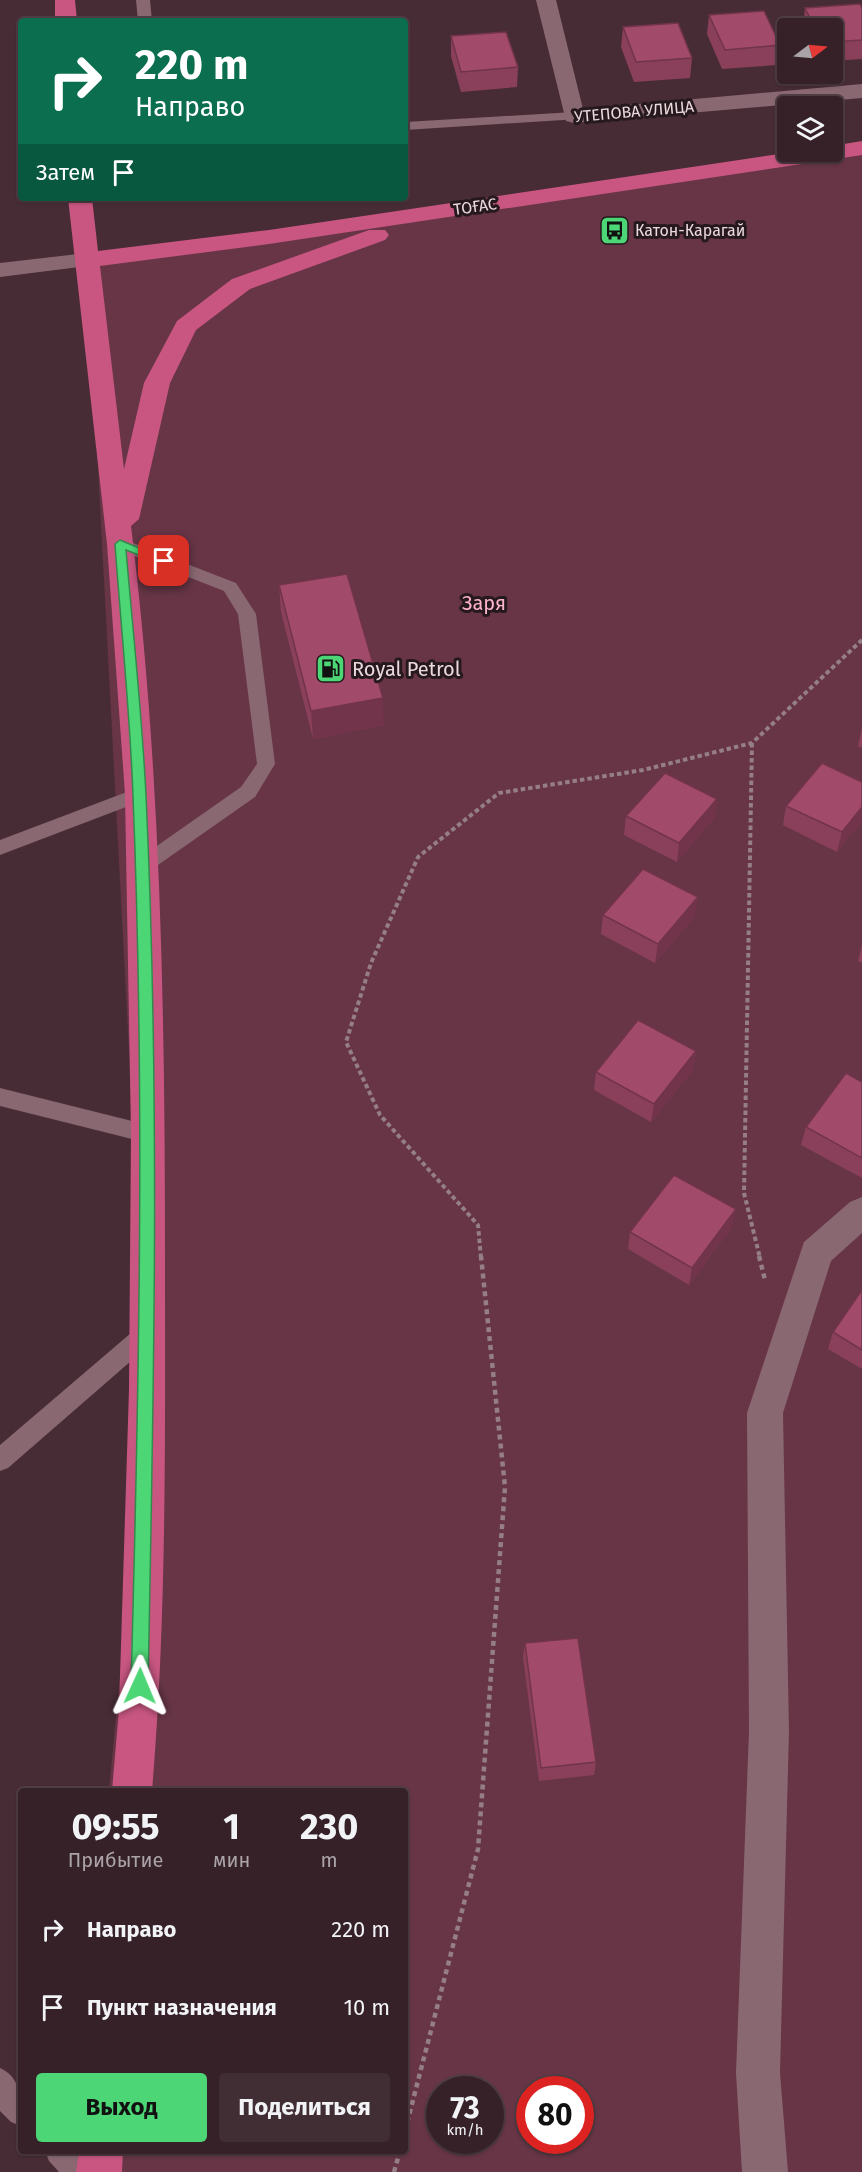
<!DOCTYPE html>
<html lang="ru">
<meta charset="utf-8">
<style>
:root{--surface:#362128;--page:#412e34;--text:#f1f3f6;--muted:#aaa3a8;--line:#503e45;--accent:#4dd676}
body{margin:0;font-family:"Fira Sans",sans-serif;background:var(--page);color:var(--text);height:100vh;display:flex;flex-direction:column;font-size:22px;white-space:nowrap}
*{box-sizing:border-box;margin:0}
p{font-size:20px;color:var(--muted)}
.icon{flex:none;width:33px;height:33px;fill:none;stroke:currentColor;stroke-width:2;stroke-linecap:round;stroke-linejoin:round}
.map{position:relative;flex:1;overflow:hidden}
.details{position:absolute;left:18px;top:1788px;width:390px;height:366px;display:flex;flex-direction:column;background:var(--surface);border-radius:6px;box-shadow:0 2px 4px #0004,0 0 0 2px var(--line)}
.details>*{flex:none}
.guide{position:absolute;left:18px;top:18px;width:390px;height:183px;border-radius:6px;box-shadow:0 2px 4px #0004,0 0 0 2px var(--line);background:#0b6e4f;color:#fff;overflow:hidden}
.needle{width:39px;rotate:74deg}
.tools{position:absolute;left:777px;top:18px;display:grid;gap:12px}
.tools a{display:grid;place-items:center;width:66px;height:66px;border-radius:6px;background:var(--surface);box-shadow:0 2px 4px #0004,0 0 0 2px var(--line);font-size:30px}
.speed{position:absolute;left:426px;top:2076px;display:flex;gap:12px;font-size:30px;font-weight:700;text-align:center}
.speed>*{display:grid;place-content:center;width:78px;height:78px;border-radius:50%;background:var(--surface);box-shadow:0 2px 4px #0004,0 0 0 2px var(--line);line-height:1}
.speed small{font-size:15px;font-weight:400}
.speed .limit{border:9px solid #d22;background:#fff;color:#111}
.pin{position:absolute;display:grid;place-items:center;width:51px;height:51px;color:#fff;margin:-26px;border-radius:12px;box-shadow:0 3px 9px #0006}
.me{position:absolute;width:66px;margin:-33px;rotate:1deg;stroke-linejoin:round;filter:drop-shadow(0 0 4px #0008)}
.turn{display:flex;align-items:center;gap:21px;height:126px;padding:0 18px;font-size:27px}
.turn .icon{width:78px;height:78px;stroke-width:2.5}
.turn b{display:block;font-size:42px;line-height:51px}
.then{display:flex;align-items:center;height:57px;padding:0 18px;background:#0003;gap:12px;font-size:22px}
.eta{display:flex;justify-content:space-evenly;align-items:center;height:102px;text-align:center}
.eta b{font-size:36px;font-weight:700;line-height:42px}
.primary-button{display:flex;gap:12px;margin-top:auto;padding:12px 18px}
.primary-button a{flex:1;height:69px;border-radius:6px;background:var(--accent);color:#111;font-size:24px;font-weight:700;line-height:69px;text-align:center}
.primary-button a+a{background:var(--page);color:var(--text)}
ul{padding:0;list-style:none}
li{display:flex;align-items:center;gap:18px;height:78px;padding:0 18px}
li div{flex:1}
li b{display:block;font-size:22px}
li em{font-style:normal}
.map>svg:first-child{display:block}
</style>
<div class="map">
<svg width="862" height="2172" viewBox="0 0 862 2172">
<rect width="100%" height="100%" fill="#482c35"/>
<path fill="#673546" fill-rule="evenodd" d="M 862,143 L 862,2172 L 74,2172 L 76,2151 L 405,2151 L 405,1791 L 109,1791 L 147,1389 L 87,260 L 442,211 L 811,152 L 832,152 ZM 440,2090 L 490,2090 L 490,2140 L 440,2140 ZM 530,2090 L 580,2090 L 580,2140 L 530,2140 Z"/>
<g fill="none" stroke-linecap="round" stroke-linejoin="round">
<path stroke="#957e85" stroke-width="4" stroke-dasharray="4.5 3" stroke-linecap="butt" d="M 752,743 L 744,1193 L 760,1258
M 481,1258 L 478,1225 L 380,1115 L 346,1042 L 371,963 L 418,857 L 499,793 L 643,770 L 752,743 L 862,640"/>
<path stroke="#957e85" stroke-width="4.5" stroke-dasharray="5 4" stroke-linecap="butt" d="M 759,1256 L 765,1280
M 405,2131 L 478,1849 L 505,1487 L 481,1256
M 394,2172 L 400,2151"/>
<path fill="#896872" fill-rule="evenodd" d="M 136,0 L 150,0 L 152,21 L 138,21 Z
M 574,112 L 581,116 L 579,119 L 405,130 L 405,122 Z
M 120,538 L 236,583 L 256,614 L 275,764 L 255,797 L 148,872 L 141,874 L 134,872 L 131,867 L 134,862 L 241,787 L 257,764 L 238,614 L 224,591 L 114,548 L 111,544 L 114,540 Z
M 140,787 L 147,789 L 149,794 L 147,799 L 0,855 L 0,840 Z
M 0,1088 L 148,1125 L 156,1128 L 159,1134 L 156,1140 L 148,1143 L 0,1106 Z
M 146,1324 L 154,1327 L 157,1334 L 154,1341 L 8,1468 L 0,1471 L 0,1445 L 138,1327 Z
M 0,2068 C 23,2078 21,2104 21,2126 L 11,2122 L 0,2111 Z
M 45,2151 L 79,2151 L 88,2167 L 86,2172 L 59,2172 L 49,2161 Z"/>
<path fill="#896872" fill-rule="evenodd" d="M 536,0 L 556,0 L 583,109 L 862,84 L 862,98 L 574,123 L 566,121 Z
M 87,253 L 95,255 L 99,260 L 95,265 L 0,277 L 0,263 Z
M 862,1197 L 862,1233 L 831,1261 L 783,1413 L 789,1731 L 780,2073 L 788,2172 L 742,2172 L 736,2073 L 749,1731 L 747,1413 L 804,1242 L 850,1202 Z"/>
<path fill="#c85681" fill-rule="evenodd" d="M 55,0 L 75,0 L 77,21 L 55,21 Z
M 862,141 L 862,155 L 269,244 L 100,266 L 124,469 L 144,383 L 177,321 L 232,279 L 369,230 L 385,230 L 389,235 L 385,240 L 250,289 L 196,330 L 170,383 L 139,519 L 131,526 C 161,768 165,1014 165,1257 C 165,1435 167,1614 152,1791 L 112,1791 L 119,1709 L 129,1389 L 131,1134 L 125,794 L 107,544 L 68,198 L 92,198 L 98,251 L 269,230 L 793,152 L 832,152 L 832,146 Z
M 79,2151 L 123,2151 L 122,2172 L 76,2172 Z"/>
</g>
<path fill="#8a405a" d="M 805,8 L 862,8 L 862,59 L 832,61 L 832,28 L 803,28 Z
M 709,15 L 780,45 L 777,65 L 722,69 L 707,34 Z
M 623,27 L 692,58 L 690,78 L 634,82 L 621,47 Z
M 451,36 L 518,67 L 517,87 L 461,92 L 451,56 Z
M 279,585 L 384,725 L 313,739 L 281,612 Z
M 862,728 L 862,748 L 858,746 Z
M 862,782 L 862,821 L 837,852 L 783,825 L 786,806 Z
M 717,799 L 714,818 L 677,862 L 624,835 L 626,816 Z
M 603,915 L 695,916 L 655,963 L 601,934 Z
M 862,945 L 862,963 L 858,961 Z
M 696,1051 L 693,1070 L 651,1122 L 594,1090 L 596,1072 Z
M 862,1082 L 862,1178 L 801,1145 L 806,1127 Z
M 732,1227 L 689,1285 L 628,1249 L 630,1232 Z
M 862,1290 L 862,1369 L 828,1349 L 833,1332 Z
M 525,1643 L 596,1762 L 594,1775 L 539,1781 L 523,1657 Z"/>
<path fill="#71344a" d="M 383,698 L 384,725 L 313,739 L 311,711 Z
M 717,799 L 714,818 L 677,862 L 679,843 Z
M 862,807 L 862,821 L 837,852 L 842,832 Z
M 698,897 L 695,916 L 655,963 L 658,944 Z
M 696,1051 L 693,1070 L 651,1122 L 654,1104 Z
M 736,1209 L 732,1227 L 689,1285 L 692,1268 Z"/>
<path fill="#a14a69" stroke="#71344a" stroke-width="1.5" d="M 860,4 L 862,8 L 862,40 L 832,42 L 832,28 L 815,28 L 805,8 Z
M 764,11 L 780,45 L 725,50 L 709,15 Z
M 678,23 L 692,58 L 636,62 L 623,27 Z
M 506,32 L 518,67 L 461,72 L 451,36 Z
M 347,574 L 383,698 L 311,711 L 279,585 Z
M 822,763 L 862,782 L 862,807 L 842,832 L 786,806 Z
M 665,773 L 717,799 L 679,843 L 626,816 Z
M 643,869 L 698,897 L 658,944 L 603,915 Z
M 638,1020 L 696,1051 L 654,1104 L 596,1072 Z
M 846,1073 L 862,1082 L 862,1158 L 806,1127 Z
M 674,1175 L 736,1209 L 692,1268 L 630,1232 Z
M 862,1290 L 862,1350 L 833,1332 Z
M 578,1638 L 596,1762 L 541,1768 L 525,1643 Z"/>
<path fill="#4dd676" stroke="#328b4d" stroke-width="1.5" d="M 120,540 L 170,561 L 164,565 L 126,550 C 133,632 142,714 146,795 C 160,1092 154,1389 148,1686 L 145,1691 L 140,1694 L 134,1691 L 131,1686 C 139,1389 145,1093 133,796 C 130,712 121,628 115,544 Z"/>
<defs>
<symbol id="bus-square" viewBox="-11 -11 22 22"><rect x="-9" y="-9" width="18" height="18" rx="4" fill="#4dd676" stroke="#26191d"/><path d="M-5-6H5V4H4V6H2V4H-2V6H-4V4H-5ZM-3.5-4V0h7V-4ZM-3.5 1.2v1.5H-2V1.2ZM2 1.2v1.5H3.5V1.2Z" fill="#111"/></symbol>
<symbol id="fuel-square" viewBox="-11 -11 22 22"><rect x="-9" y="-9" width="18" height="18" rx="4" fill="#4dd676" stroke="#26191d"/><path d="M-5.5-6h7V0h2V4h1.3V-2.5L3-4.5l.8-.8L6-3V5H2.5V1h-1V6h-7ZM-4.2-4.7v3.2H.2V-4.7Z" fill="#111"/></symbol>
</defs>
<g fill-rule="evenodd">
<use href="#bus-square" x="598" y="214" width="33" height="33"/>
<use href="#fuel-square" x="314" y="652" width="33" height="33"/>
</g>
<g text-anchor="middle" stroke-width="6" stroke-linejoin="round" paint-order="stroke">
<g font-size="16" fill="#ecd9de" stroke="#26191d">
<text transform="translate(634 111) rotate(-5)" y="6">УТЕПОВА УЛИЦА</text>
<text transform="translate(475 206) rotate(-8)" y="6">ТОҒАС</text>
</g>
<g font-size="16" fill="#ecd9de" stroke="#26191d" text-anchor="start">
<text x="635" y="236">Катон-Карагай</text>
</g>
<g font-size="20" fill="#feb4ca" stroke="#26191d">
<text x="484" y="610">Заря</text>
</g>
<g font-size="20" fill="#ecd9de" stroke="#26191d" text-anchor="start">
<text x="352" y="676">Royal Petrol</text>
</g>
</g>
</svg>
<div class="tools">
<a><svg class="needle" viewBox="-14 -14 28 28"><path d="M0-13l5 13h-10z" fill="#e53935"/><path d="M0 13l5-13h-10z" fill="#aaa3a8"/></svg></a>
<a><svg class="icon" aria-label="layers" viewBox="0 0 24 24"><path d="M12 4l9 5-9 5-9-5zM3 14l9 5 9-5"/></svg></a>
</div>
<div class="speed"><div>73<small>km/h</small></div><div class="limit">80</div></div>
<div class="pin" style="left:164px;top:561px;background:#d93025"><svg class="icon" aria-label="arrive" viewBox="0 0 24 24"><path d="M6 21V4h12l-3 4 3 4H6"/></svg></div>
<svg class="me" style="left:140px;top:1686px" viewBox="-20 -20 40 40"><path d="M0-17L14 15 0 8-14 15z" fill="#4dd676" stroke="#fff" stroke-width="4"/></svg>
<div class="guide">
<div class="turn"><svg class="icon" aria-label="right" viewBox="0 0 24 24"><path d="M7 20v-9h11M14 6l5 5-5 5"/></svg><div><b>220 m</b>Направо</div></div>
<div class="then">Затем<svg class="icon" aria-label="arrive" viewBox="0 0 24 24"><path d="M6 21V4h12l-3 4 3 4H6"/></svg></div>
</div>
<section class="details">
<div class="eta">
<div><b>09:55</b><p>Прибытие</p></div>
<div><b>1</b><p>мин</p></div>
<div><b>230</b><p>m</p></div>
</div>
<ul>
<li><svg class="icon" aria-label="right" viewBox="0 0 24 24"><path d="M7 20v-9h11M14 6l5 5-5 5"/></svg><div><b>Направо</b></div><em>220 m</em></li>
<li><svg class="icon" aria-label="arrive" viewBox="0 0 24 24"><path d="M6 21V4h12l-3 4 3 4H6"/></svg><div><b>Пункт назначения</b></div><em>10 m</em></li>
</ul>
<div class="primary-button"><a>Выход</a><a>Поделиться</a></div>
</section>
</div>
